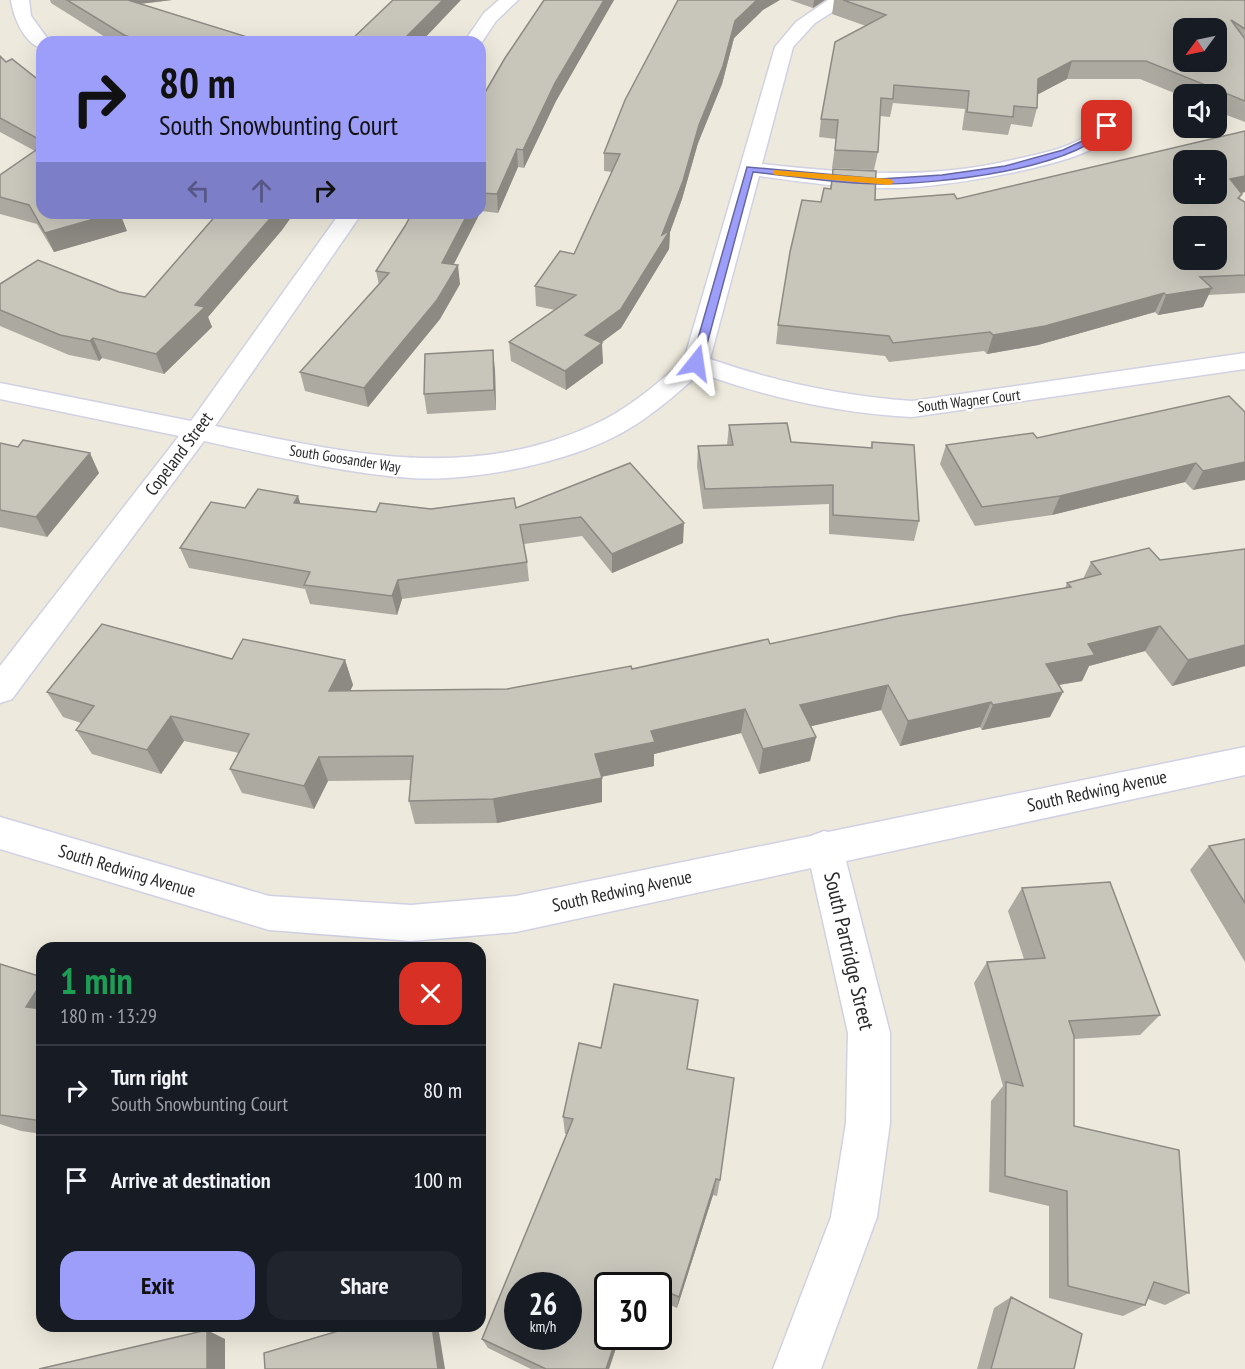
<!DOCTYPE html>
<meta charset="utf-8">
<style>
:root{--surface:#171b24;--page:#20242c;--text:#f1f3f6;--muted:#9ea1a6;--line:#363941;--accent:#9d9efa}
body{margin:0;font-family:"PT Sans Narrow",sans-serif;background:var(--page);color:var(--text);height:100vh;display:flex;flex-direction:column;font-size:22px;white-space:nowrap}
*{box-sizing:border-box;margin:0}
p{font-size:20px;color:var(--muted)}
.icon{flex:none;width:33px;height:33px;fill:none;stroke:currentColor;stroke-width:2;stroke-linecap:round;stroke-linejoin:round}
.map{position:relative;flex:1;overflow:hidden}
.details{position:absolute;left:36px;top:942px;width:450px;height:390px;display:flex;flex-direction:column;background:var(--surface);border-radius:18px;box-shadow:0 6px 24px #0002}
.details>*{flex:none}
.hud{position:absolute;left:36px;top:36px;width:450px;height:183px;border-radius:18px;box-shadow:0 6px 24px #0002;background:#9d9efa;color:#111;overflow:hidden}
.needle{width:39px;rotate:237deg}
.tools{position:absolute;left:1173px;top:18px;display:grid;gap:12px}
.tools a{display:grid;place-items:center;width:54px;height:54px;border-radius:12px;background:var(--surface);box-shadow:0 6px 24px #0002;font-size:30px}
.speed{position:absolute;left:504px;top:1272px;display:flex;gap:12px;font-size:30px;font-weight:700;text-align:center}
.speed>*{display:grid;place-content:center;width:78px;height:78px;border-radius:50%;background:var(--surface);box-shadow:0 6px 24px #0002;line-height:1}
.speed small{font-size:15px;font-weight:400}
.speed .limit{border:3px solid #111;border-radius:9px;background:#fff;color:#111}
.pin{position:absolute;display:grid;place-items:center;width:51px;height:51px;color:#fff;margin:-26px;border-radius:12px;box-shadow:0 3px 9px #0006}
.me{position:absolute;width:66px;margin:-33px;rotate:15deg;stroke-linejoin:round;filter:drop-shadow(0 0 4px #0008)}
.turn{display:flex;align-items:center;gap:21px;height:126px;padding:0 24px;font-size:27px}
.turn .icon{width:78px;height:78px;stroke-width:2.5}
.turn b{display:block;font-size:42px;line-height:51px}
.lanes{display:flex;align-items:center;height:57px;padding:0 24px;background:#0003;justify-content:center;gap:30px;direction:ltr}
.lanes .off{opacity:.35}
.round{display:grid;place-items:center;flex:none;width:63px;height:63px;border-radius:18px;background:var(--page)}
.head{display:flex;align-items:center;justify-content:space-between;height:102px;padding:0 24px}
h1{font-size:36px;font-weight:700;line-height:45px;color:#1e9e55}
.primary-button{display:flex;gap:12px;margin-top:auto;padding:12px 24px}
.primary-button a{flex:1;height:69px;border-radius:18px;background:var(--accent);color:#111;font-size:24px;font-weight:700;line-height:69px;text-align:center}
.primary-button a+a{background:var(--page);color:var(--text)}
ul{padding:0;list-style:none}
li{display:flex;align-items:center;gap:18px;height:90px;padding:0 24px;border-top:2px solid var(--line)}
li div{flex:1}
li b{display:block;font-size:22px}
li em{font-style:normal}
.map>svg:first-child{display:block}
</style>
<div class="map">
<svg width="1245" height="1369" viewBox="0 0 1245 1369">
<rect width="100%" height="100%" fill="#ede9dc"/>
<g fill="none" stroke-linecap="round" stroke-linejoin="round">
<defs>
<path id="street" d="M 11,0 L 29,0 L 31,16 L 50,42 L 42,42 L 42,48 C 24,44 13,16 11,0 Z
M 499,0 L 518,0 L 496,21 L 480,45 L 480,42 L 464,42 L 484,13 Z
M 828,0 L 851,0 L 815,23 L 793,47 L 762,164 C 844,173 926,180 1008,161 C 1033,155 1069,150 1090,133 C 1102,123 1107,105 1125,110 L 1128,114 C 1122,123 1113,135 1104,142 C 1072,167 938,188 895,188 C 850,189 804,182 759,176 L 710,359 C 776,382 842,396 912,401 L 1245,353 L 1245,369 L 912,417 C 839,413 769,398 700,373 C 673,397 645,422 612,438 C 560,464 469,482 411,478 C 341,473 273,456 204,441 L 12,699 L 0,703 L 0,666 L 179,436 L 0,399 L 0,383 L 191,421 L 340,213 L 362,213 L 215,426 C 344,452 464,483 591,426 C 626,411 656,385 684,360 L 775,47 L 796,22 Z
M 1245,747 L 1245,775 L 846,861 L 890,1033 L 890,1123 L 877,1217 L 821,1369 L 773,1369 L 831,1217 L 846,1123 L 848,1033 L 811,868 L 516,932 L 411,941 L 269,930 L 0,849 L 0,817 L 269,896 L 411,905 L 516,896 L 811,836 L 824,831 L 828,832 Z"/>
</defs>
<use href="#street" stroke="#d1d1e4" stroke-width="3"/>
<use href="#street" fill="#fff" fill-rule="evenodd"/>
</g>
<path fill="#aca9a1" d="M 50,0 L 172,0 L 140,4 L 263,42 L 113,42 L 51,3 Z
M 544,0 L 614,0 L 556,101 L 524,168 L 518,167 L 498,213 L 481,211 L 454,264 L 460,284 L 440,319 L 368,407 L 305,391 L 300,372 L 379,285 L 376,271 L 480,213 L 480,101 Z
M 790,0 L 825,0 L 813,8 Z
M 834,0 L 1245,0 L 1245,122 L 1216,111 L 1216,94 L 1184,94 L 1184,97 L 1140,79 L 1067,79 L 1038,94 L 1037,108 L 1032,127 L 1011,124 L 1008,135 L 962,130 L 965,109 L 893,103 L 890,117 L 880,116 L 878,152 L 874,170 L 832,168 L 836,139 L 819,137 L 821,119 L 866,26 L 832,14 Z
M 763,10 L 734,38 L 722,84 L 698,143 L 682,199 L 670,232 L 669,249 L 621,328 L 601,343 L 603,363 L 566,390 L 511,361 L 509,342 L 555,310 L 536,306 L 535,286 L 574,254 L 612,172 L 604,171 L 604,153 Z
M 0,56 L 6,62 L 40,81 L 42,80 L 42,213 L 127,231 L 54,252 L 37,224 L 0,214 L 0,175 L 35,151 L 0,132 Z
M 833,169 L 875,200 L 1245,192 L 1241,193 L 1240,199 L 1245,202 L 1245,293 L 1208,295 L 1203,307 L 1158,315 L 1155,312 L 1038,345 L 987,354 L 984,351 L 889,362 L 885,356 L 776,344 L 778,325 L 821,202 L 830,189 Z
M 218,213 L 294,213 L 282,230 L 208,317 L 212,327 L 164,374 L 102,358 L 99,361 L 69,355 L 0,326 L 0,284 L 119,292 L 145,297 Z
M 495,370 L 496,410 L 427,414 L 424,394 Z
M 1245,412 L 1193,490 L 1185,482 L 1052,515 L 975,526 L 940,464 L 946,445 L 1037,438 Z
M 729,425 L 791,442 L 871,448 L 872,442 L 919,521 L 914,541 L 829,534 L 829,504 L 703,509 L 697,466 L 698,446 L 727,445 Z
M 0,443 L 99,473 L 47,537 L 0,527 Z
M 630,463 L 683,543 L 612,573 L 582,536 L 524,544 L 527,562 L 529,581 L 402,599 L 397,615 L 310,604 L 305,589 L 189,568 L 180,548 L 245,508 L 301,504 L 376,512 L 431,509 L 516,508 Z
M 1245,549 L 1245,666 L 1172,686 L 1145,651 L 1089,666 L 1082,681 L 1059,685 L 1050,717 L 982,730 L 980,727 L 900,746 L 881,710 L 811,726 L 816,737 L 810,761 L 759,774 L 741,733 L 654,754 L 654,766 L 601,777 L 602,802 L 497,823 L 415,824 L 409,801 L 411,780 L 328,781 L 314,809 L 242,793 L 230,769 L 239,753 L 184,741 L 161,774 L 92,754 L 76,730 L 81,723 L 63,717 L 47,692 L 232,659 L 345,660 L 353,685 L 350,691 L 507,689 L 632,669 L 1065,588 L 1067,583 L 1083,579 L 1091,562 L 1160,560 Z
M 1245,839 L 1245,962 L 1190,870 L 1209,846 Z
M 1022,888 L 1160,1015 L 1140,1035 L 1074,1039 L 1074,1126 L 1189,1293 L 1165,1305 L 1148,1299 L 1145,1305 L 1123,1316 L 1049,1298 L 1049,1206 L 989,1192 L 991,1101 L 1003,1086 L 974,983 L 987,962 L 1024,959 L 1008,911 Z
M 0,964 L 42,977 L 42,1134 L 21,1131 L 0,1124 Z
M 695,1020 L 687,1069 L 720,1180 L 717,1196 L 713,1195 L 677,1308 L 658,1300 L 658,1286 L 608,1286 L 620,1336 L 609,1369 L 531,1369 L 488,1348 L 482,1339 L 567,1134 L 565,1134 L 563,1117 L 601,1048 Z
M 1011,1297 L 1074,1369 L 977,1369 L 994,1308 Z"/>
<path fill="#8c8a83" d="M 101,0 L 172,0 L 104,8 Z
M 443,0 L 461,0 L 421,42 L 401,42 Z
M 604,0 L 614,0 L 556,101 L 524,168 L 523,150 L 555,83 Z
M 757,0 L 780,0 L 763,10 L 734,38 L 722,84 L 698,143 L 682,199 L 670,232 L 669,249 L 621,328 L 586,354 L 585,335 L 662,235 L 699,125 L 735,21 Z
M 814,0 L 825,0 L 813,8 Z
M 1072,61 L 1067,79 L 1033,97 L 1038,79 Z
M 517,149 L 518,167 L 498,213 L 497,194 Z
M 1245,176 L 1245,192 L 1221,198 L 1230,179 Z
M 480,199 L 481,211 L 445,281 L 442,263 L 468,213 L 480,213 Z
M 115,213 L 120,213 L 127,231 L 54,252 L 45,233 Z
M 275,213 L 294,213 L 282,230 L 208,317 L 212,327 L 164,374 L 156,354 L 195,305 Z
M 458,265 L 460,284 L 440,319 L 368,407 L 364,388 Z
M 1212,288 L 1203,307 L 1158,315 L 1166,295 Z
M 1164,293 L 1155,312 L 1038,345 L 987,354 L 993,335 Z
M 93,338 L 102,358 L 99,361 L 90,341 Z
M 602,343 L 603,363 L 566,390 L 565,371 Z
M 493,350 L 495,370 L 496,410 L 494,390 Z
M 90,453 L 99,473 L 47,537 L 36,517 Z
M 1245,462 L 1245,480 L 1193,490 L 1203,471 Z
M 1196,463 L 1185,482 L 1052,515 L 1060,496 Z
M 298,496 L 304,515 L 294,503 Z
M 684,523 L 683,543 L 612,573 L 612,554 Z
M 398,580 L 402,599 L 397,615 L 392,596 Z
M 1160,626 L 1145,651 L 1089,666 L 1082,681 L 1034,689 L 1046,664 L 1088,644 Z
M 1245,645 L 1245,666 L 1172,686 L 1188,660 Z
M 345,660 L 353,685 L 338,716 L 329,691 Z
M 888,685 L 881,710 L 795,730 L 800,705 Z
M 1063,692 L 1050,717 L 982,730 L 993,705 Z
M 991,702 L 980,727 L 900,746 L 908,721 Z
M 745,709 L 741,733 L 654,754 L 654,766 L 595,778 L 595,754 L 651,731 Z
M 171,716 L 184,741 L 161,774 L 147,750 Z
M 816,737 L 810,761 L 759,774 L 763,749 Z
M 319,757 L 328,781 L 314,809 L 304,786 Z
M 602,778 L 602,802 L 497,823 L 493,799 Z
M 42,982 L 42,1022 L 26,1007 Z
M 716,1179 L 713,1195 L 677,1308 L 679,1297 Z
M 432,1326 L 438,1326 L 445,1369 L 438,1369 Z
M 207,1330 L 225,1339 L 225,1369 L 207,1369 Z
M 617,1336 L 620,1336 L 609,1369 L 606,1369 Z"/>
<path fill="#c8c5bb" stroke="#8c8a83" stroke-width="1.5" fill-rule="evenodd" d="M 67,0 L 128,0 L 263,42 L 143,42 L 124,35 Z
M 393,0 L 443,0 L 401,42 L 349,42 Z
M 544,0 L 604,0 L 555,83 L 523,150 L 517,149 L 497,194 L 480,193 L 480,101 L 505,58 Z
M 678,0 L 757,0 L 735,21 L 723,66 L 699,125 L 683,181 L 662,235 L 670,230 L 621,309 L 585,335 L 602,343 L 565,371 L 509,342 L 576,295 L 535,286 L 560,251 L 574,254 L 620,154 L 604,153 L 625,100 Z
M 843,0 L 1245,0 L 1245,29 L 1231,20 L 1245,39 L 1245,101 L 1146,61 L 1072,61 L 1038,79 L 1037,108 L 1014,106 L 1013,117 L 967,112 L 969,91 L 894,85 L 893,99 L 881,98 L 878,152 L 835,150 L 838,120 L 821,119 L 835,42 L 886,15 ZM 1184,28 L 1216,28 L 1216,62 L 1184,62 Z
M 0,56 L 6,62 L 12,59 L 40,81 L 42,80 L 42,141 L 0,118 Z
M 1245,131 L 1245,176 L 1230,179 L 1242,194 L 1238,198 L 1245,202 L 1245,275 L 1200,277 L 1212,288 L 1166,295 L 1164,293 L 1045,326 L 993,335 L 990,332 L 893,343 L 889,336 L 778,325 L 790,252 L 802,200 L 821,202 L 824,188 L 831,189 L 833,169 L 876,171 L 875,200 L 954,194 L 957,199 ZM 1184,160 L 1216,160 L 1216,194 L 1184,194 ZM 1184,226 L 1216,226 L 1216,260 L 1184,260 Z
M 42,146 L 42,213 L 115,213 L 45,233 L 29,205 L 0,197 L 0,175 Z
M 218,213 L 275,213 L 195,305 L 205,307 L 156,354 L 93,338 L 90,341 L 60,335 L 0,310 L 0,284 L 38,260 L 119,292 L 145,297 Z
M 412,213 L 468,213 L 442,263 L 458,265 L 437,300 L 364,388 L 300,372 L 389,273 L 376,271 L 405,226 Z
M 493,350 L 494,390 L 424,394 L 425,354 Z
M 1229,396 L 1245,412 L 1245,462 L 1203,471 L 1196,463 L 1060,496 L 982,507 L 946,445 L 1033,433 L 1037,438 Z
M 787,423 L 791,442 L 872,448 L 872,442 L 914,445 L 919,521 L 833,515 L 833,485 L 705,489 L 698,446 L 733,445 L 729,425 Z
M 23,440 L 90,453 L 36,517 L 0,510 L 0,443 L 18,447 Z
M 630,463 L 684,523 L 612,554 L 581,517 L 520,525 L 527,562 L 398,580 L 392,596 L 304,585 L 310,572 L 180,548 L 211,502 L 245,508 L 258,489 L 298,496 L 294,503 L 376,512 L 380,503 L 431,509 L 514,498 L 516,508 Z
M 1149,548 L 1160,560 L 1245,549 L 1245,645 L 1188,660 L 1160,626 L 1088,644 L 1095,655 L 1046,664 L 1063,692 L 993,705 L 991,702 L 908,721 L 888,685 L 800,705 L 816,737 L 763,749 L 745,709 L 651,731 L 655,742 L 595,754 L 602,778 L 493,799 L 409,801 L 413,756 L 319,757 L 304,786 L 230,769 L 249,734 L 171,716 L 147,750 L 76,730 L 94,706 L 47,692 L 102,624 L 232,659 L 243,639 L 345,660 L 329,691 L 507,689 L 631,666 L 632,669 L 768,639 L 770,644 L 899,616 L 1071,587 L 1067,583 L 1101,574 L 1091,562 Z
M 1245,839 L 1245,903 L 1209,846 Z
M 1110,882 L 1160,1015 L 1069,1021 L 1074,1036 L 1074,1126 L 1179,1150 L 1189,1293 L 1154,1282 L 1145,1305 L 1068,1286 L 1067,1191 L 1005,1176 L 1006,1082 L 1023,1086 L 987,962 L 1045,958 L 1022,888 Z
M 0,964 L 42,977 L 42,982 L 26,1007 L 42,1009 L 42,1121 L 0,1115 Z
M 614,984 L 698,1000 L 687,1069 L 734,1078 L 720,1180 L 716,1179 L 679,1297 L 658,1288 L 658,1286 L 653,1286 L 637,1278 L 635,1286 L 608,1286 L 608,1336 L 617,1336 L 606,1369 L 546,1369 L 482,1339 L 573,1119 L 563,1117 L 579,1043 L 601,1048 ZM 518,1286 L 568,1286 L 568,1336 L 518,1336 Z
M 1011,1297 L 1082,1334 L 1074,1369 L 991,1369 Z
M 355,1326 L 432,1326 L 438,1369 L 265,1369 L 264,1353 Z
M 207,1330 L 207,1369 L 39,1369 Z"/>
<path fill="#9d9efa" stroke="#6667a2" stroke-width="1.5" d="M 1107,123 L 1111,126 C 1075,170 937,184 881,184 C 839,184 795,176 753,172 L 702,363 L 696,366 L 691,363 L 747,167 L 880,179 L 942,175 L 1005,166 L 1063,150 L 1093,136 Z"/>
<path fill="#f59e0b" d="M 773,170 L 890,179 L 894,182 L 890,185 L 776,175 L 773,174 Z"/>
<g text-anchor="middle" stroke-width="4.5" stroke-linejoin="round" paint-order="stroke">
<g font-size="15" fill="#2a2a2a" stroke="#fff">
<text transform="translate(969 401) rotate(-7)" y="5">South Wagner Court</text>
<text transform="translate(345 459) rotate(9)" y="5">South Goosander Way</text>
</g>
<g font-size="18" fill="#2a2a2a" stroke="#fff">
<text transform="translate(179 454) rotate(-53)" y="6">Copeland Street</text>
<text transform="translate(1097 791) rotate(-12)" y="6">South Redwing Avenue</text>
<text transform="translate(127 871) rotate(17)" y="6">South Redwing Avenue</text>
<text transform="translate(622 891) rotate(-12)" y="6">South Redwing Avenue</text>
</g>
<g font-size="21" fill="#2a2a2a" stroke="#fff">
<text transform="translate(849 951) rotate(77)" y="7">South Partridge Street</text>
</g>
</g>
</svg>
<div class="tools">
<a><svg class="needle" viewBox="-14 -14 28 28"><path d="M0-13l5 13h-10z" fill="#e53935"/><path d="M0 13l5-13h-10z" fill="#9ea1a6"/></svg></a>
<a><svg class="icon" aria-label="sound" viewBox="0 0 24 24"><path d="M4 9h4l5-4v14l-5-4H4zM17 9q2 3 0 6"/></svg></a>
<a>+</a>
<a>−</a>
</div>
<div class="speed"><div>26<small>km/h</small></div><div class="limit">30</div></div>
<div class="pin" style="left:1107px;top:126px;background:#d93025"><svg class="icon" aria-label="arrive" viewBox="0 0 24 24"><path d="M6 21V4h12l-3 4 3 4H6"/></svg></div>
<svg class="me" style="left:696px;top:363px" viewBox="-20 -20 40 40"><path d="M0-17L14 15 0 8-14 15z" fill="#9d9efa" stroke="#fff" stroke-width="4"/></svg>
<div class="hud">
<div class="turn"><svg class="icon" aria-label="right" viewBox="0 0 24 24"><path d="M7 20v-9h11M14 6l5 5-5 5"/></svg><div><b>80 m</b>South Snowbunting Court</div></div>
<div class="lanes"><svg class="icon off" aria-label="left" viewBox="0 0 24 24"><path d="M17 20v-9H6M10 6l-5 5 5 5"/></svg><svg class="icon off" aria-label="ahead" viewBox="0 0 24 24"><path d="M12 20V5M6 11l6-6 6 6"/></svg><svg class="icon" aria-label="right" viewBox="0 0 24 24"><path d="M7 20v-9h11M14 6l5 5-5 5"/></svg></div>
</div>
<section class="details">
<div class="head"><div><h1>1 min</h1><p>180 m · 13:29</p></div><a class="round" style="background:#d93025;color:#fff"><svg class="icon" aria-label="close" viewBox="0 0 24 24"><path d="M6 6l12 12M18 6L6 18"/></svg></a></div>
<ul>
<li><svg class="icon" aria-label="right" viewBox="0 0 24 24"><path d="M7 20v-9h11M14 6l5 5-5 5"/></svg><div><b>Turn right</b><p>South Snowbunting Court</p></div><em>80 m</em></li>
<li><svg class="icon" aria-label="arrive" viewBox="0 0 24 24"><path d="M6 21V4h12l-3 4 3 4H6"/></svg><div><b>Arrive at destination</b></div><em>100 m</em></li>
</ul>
<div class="primary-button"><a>Exit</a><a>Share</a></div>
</section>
</div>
